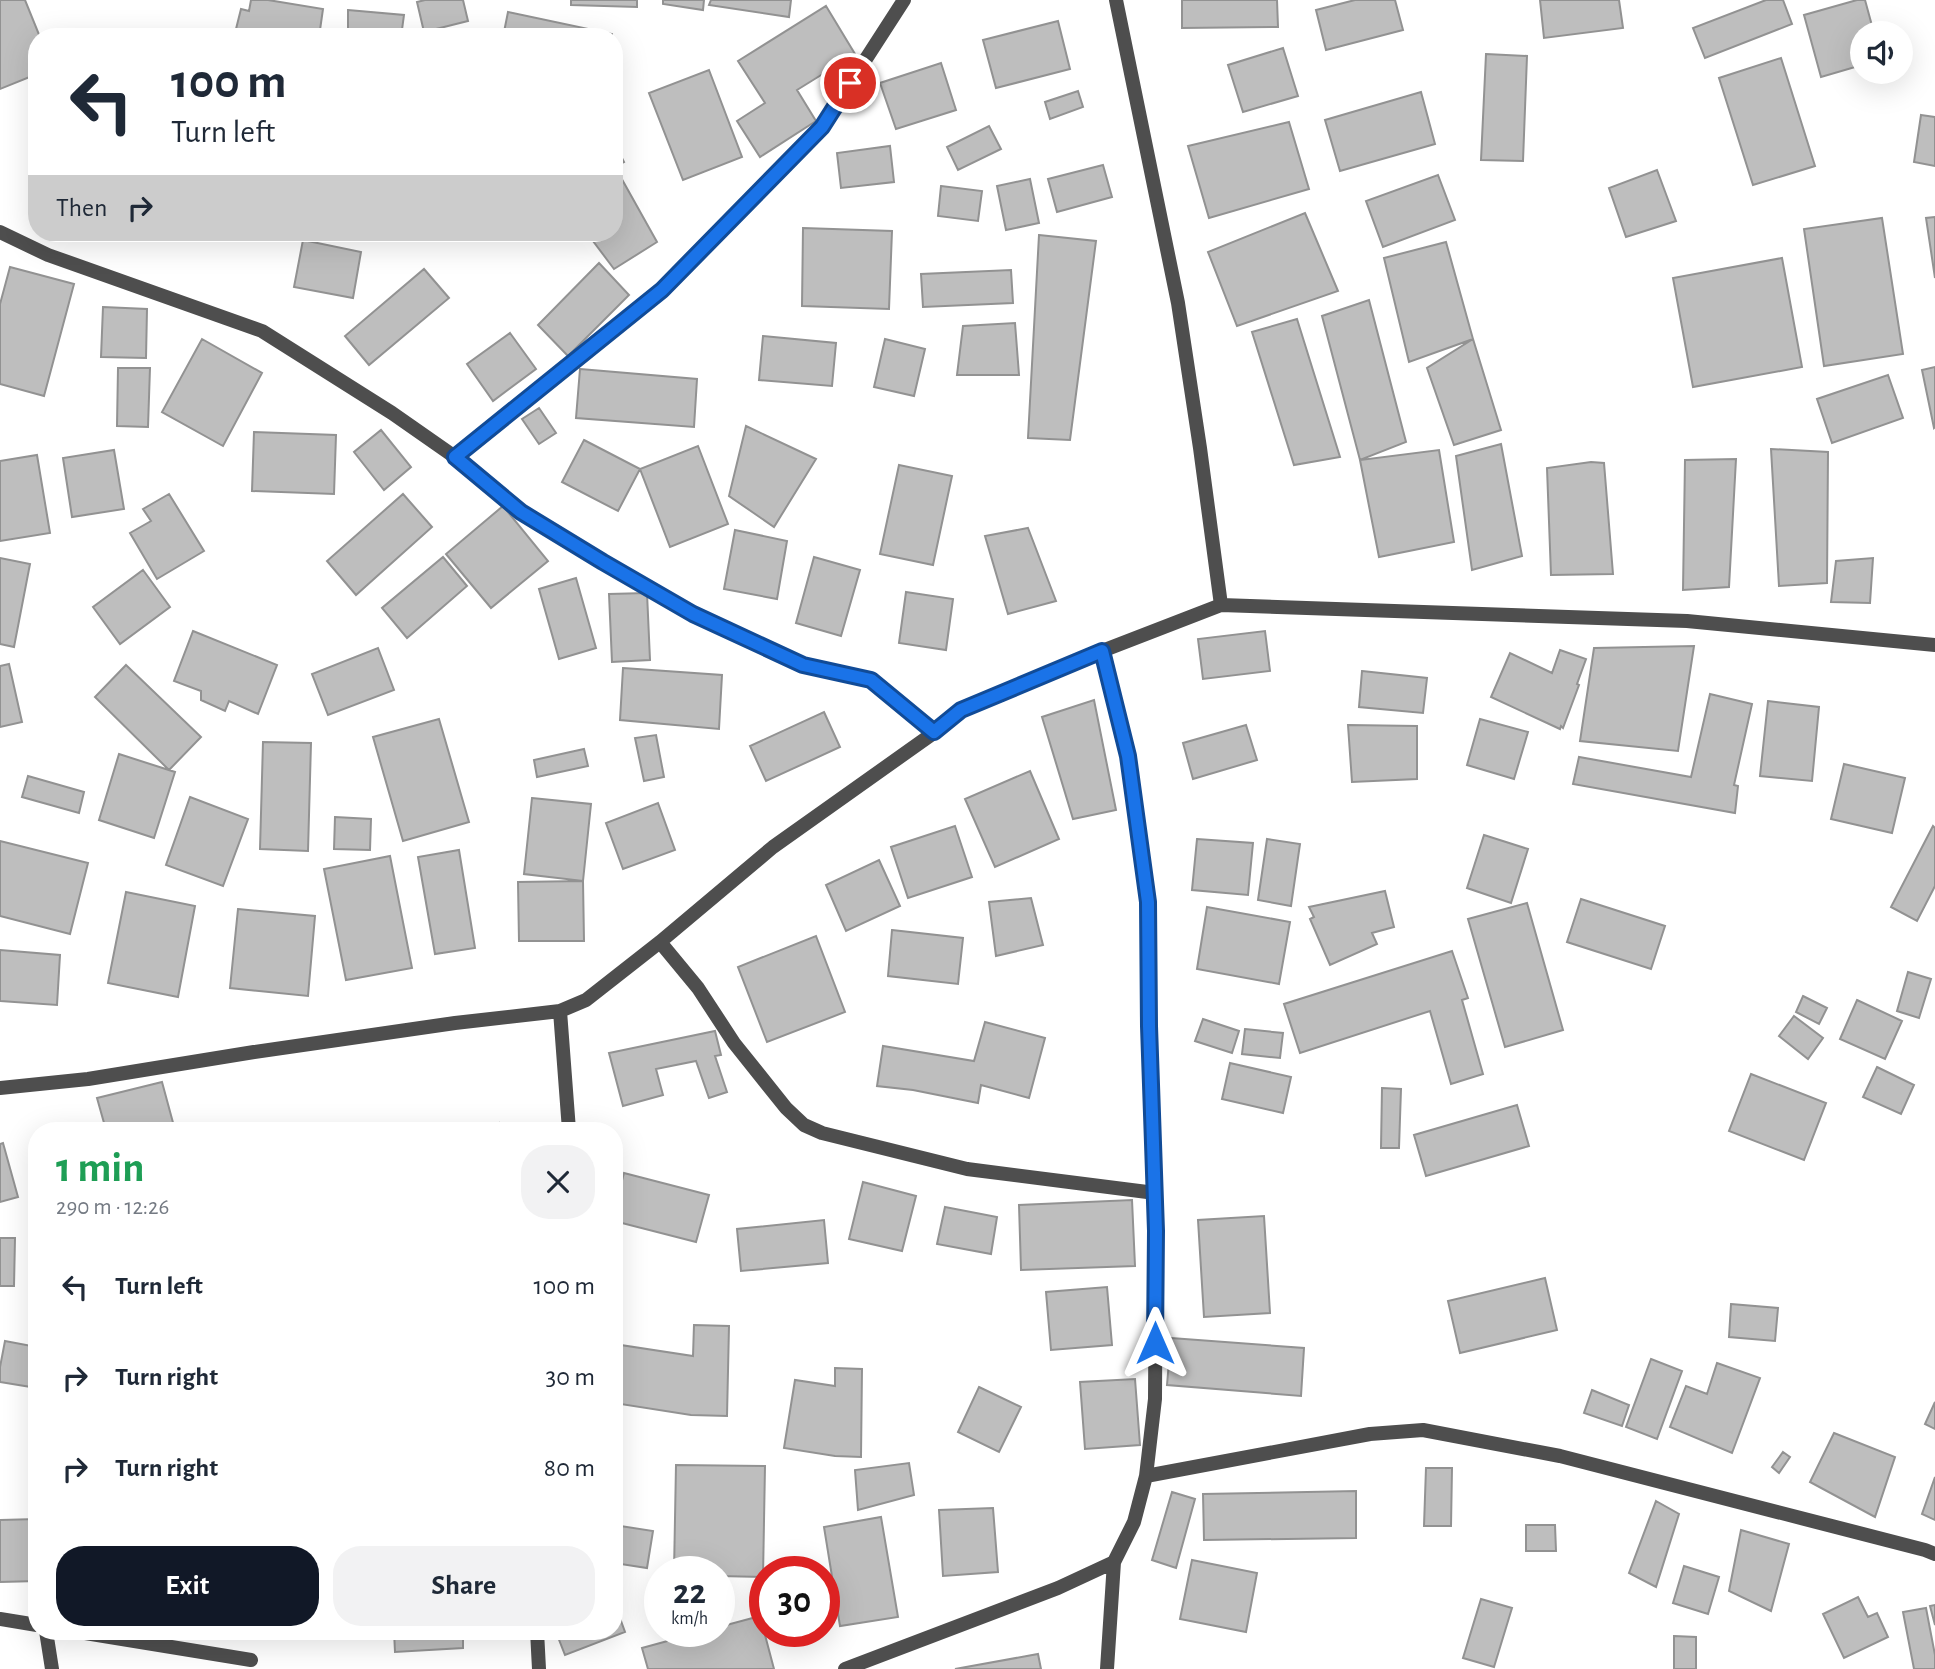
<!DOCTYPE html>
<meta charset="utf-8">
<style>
:root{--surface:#fff;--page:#f2f2f3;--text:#1f2937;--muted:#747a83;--accent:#111827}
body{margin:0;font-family:"Alegreya Sans",sans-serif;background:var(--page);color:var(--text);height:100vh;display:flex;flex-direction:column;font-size:26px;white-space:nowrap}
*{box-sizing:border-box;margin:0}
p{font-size:23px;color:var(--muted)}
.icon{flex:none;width:38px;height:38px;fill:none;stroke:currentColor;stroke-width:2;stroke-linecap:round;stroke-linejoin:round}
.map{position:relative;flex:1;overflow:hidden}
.details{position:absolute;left:28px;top:1122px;width:595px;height:518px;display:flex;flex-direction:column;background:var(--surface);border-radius:28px;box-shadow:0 7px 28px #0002}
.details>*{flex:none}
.top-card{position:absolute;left:28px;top:28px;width:595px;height:214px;border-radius:28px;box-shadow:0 7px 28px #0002;background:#fff;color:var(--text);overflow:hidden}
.tools{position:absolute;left:1850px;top:21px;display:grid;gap:14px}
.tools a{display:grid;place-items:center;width:63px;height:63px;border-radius:50%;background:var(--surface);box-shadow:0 7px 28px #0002;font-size:35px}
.speed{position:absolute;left:644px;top:1556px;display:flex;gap:14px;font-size:35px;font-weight:700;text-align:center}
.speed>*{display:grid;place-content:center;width:91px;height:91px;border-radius:50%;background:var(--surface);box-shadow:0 7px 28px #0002;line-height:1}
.speed small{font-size:18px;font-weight:400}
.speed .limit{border:10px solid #d22;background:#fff;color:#111}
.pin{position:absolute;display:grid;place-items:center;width:60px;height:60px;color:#fff;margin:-30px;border:4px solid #fff;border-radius:50%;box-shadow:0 2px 7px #0007}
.me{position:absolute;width:77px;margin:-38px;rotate:0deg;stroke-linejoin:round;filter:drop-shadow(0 0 5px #0008)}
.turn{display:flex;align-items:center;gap:24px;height:147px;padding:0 28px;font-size:32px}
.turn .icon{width:91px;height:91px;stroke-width:2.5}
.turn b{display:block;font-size:49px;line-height:60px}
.then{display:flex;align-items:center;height:66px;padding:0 28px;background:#0003;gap:14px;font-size:26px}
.round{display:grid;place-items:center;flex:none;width:74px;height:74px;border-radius:28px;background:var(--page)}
.overview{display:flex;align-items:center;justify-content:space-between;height:119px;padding:0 28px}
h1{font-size:42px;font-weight:700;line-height:52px;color:#1e9e55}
.button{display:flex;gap:14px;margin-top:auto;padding:14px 28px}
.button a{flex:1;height:80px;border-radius:28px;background:var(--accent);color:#fff;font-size:28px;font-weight:700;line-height:80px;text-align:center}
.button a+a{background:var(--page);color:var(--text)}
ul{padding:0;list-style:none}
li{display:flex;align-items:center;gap:21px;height:91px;padding:0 28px}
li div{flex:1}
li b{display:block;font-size:26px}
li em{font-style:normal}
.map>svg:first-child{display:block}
</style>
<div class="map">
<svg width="1935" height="1669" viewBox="0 0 1935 1669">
<rect width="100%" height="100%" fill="#fff"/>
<path fill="#bebebe" stroke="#929292" stroke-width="2" d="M 0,0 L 25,0 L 40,37 L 37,37 L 37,74 L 0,89 Z
M 251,0 L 268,0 L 323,9 L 319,37 L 292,37 L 277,35 L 277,37 L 234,37 L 241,9 L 249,11 Z
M 425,0 L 463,0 L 468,21 L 424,32 L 417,2 Z
M 571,0 L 637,0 L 637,7 L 571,5 Z
M 663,0 L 704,0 L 703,10 L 663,4 Z
M 711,0 L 791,0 L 789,17 L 709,5 Z
M 1182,0 L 1277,0 L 1278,27 L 1182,28 Z
M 1355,0 L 1395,0 L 1403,30 L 1326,50 L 1316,10 Z
M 1540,0 L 1619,0 L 1623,28 L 1544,38 Z
M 1766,0 L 1783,0 L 1792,24 L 1705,58 L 1693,28 Z
M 1857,0 L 1865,0 L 1874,33 L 1862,33 L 1862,65 L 1821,77 L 1804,15 Z
M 826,6 L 855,54 L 797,90 L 816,121 L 760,157 L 737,121 L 765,103 L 738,61 Z
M 348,10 L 404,15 L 401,37 L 348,37 Z
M 508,12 L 612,34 L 612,37 L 503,37 Z
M 1058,21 L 1070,69 L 996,88 L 983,40 Z
M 1283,48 L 1298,96 L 1243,112 L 1228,65 Z
M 1486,54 L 1527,56 L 1523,161 L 1481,160 Z
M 1781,58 L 1815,166 L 1753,185 L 1719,78 Z
M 941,63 L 956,110 L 896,129 L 880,83 Z
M 709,70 L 742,157 L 683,180 L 649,93 Z
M 1078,91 L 1083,107 L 1050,119 L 1045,102 Z
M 1421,92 L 1435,144 L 1340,171 L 1325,120 Z
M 1921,115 L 1935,117 L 1935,166 L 1914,162 Z
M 1289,122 L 1309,189 L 1209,218 L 1188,146 Z
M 989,126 L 1001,149 L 958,170 L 947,147 Z
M 614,142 L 624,162 L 614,167 Z
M 890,146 L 894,182 L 841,188 L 837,153 Z
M 1103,165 L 1112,197 L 1057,212 L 1048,179 Z
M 1657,170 L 1676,221 L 1626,237 L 1609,188 Z
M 619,174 L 657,242 L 614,269 L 587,233 L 614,233 L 614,177 Z
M 1438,175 L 1455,220 L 1383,247 L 1366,201 Z
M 1030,179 L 1039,223 L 1006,230 L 997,186 Z
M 941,186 L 982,191 L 978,221 L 938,216 Z
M 1305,213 L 1338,291 L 1237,326 L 1208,252 Z
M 1935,217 L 1935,278 L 1926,218 Z
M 1882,218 L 1903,354 L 1824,366 L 1804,229 Z
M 803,228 L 892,231 L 889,309 L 802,306 Z
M 1039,235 L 1096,241 L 1070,440 L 1028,438 Z
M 303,240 L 361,252 L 353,298 L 294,287 Z
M 1446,242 L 1473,339 L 1409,362 L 1384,258 Z
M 1782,258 L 1802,367 L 1693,387 L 1673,278 Z
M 599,263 L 629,295 L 568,356 L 538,325 Z
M 10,267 L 74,284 L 44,396 L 0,384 L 0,304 Z
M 424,269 L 449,298 L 369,365 L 345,336 Z
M 1011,270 L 1013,303 L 923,307 L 921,274 Z
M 1369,300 L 1406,442 L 1360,460 L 1322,316 Z
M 103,307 L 147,309 L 146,358 L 101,357 Z
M 1297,319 L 1340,457 L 1294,465 L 1252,332 Z
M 1015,323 L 1019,375 L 957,375 L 963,326 Z
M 510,333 L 536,369 L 493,401 L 467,364 Z
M 763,336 L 836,343 L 832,386 L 759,380 Z
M 202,339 L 262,373 L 223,446 L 162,412 Z
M 885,339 L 925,349 L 914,396 L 874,387 Z
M 1473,339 L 1501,430 L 1454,445 L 1427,368 Z
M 1935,367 L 1935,427 L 1934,428 L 1922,370 Z
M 118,368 L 150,368 L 148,427 L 117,426 Z
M 580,369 L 697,379 L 694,427 L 576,418 Z
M 1888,375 L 1903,418 L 1832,443 L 1817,399 Z
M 539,408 L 556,433 L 539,444 L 522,419 Z
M 746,426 L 816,459 L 774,527 L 729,496 Z
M 381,430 L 411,467 L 384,490 L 354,452 Z
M 254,432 L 336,435 L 334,494 L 252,491 Z
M 584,440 L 640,469 L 618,511 L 562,482 Z
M 1501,444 L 1522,556 L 1472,570 L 1456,456 Z
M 698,446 L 728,524 L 670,547 L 640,469 Z
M 1771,449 L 1828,452 L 1827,583 L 1779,586 Z
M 114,450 L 124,509 L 72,517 L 63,458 Z
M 1439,450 L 1454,542 L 1379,557 L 1360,460 Z
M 37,455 L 50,533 L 0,541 L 0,461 Z
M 1736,459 L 1729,587 L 1683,590 L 1685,460 Z
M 1591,462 L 1604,463 L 1613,574 L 1551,575 L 1547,468 Z
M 899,465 L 952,476 L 933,565 L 880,554 Z
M 169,494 L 204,551 L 157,579 L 130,533 L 151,521 L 143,509 Z
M 403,494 L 432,527 L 356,595 L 327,561 Z
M 503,506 L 548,561 L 491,608 L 446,554 Z
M 1028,528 L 1056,601 L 1008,614 L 985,536 Z
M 735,530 L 787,541 L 777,599 L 724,589 Z
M 443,557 L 467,586 L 407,638 L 382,608 Z
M 814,557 L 860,570 L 841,636 L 796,623 Z
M 0,558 L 30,564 L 14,647 L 0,644 Z
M 1873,558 L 1870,603 L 1831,602 L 1836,561 Z
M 143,570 L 170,607 L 120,644 L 93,607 Z
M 576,578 L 596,648 L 559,659 L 539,589 Z
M 906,592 L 953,599 L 946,650 L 899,643 Z
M 647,593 L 650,660 L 612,662 L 609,594 Z
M 193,631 L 277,665 L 258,714 L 229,701 L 225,711 L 201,700 L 201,691 L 174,681 Z
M 1265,631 L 1270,671 L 1203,679 L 1198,639 Z
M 1694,646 L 1678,751 L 1580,741 L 1594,648 Z
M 378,648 L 394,690 L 328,715 L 312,674 Z
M 1560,650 L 1586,659 L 1577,684 L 1579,685 L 1563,728 L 1561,726 L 1560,729 L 1491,697 L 1510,653 L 1552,673 Z
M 9,664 L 22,722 L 0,727 L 0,666 Z
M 126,665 L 201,737 L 169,770 L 95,697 Z
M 623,668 L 722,675 L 719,729 L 620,720 Z
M 1362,671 L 1427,678 L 1423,713 L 1359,707 Z
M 1710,694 L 1752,704 L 1734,785 L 1738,786 L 1735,813 L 1573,784 L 1579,757 L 1691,777 Z
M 1094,700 L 1116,810 L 1073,819 L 1042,717 Z
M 1768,701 L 1819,707 L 1812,781 L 1760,776 Z
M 824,712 L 840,747 L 766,781 L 750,746 Z
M 439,719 L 469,822 L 403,841 L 373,737 Z
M 1480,719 L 1528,732 L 1514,779 L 1467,765 Z
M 1246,725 L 1257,760 L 1193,779 L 1183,743 Z
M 1348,725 L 1417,726 L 1417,779 L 1352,782 Z
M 656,735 L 664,777 L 644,781 L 635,738 Z
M 263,742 L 311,743 L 308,851 L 260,849 Z
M 584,749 L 588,766 L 537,777 L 534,760 Z
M 119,754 L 175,772 L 154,838 L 99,820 Z
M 1844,764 L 1905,778 L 1892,833 L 1831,819 Z
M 1030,771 L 1059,839 L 995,867 L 965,799 Z
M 28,776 L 84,792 L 79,813 L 22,797 Z
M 190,797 L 248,819 L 223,886 L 166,865 Z
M 532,798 L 591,804 L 583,881 L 524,874 Z
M 658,803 L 675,850 L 623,869 L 606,823 Z
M 335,817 L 371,819 L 370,850 L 334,849 Z
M 955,826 L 972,877 L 908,898 L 891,847 Z
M 1933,826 L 1935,828 L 1935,886 L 1917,921 L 1891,907 Z
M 1484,835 L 1528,849 L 1511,903 L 1467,888 Z
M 1197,839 L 1253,843 L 1248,895 L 1192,890 Z
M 1267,839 L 1300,844 L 1291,906 L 1258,900 Z
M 0,841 L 88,863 L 70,934 L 0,916 Z
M 459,850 L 475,948 L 435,954 L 418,857 Z
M 390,856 L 412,968 L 346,980 L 324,869 Z
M 879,860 L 900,906 L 846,931 L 826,885 Z
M 583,881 L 584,941 L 519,941 L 518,882 Z
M 1385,891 L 1394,927 L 1372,933 L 1377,944 L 1330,965 L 1310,919 L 1314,917 L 1309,907 Z
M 126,892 L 195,906 L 178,997 L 108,983 Z
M 1031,898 L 1043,945 L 996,956 L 989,902 Z
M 1581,899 L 1665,926 L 1651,969 L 1567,942 Z
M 1527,903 L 1563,1030 L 1505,1047 L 1468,919 Z
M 1207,907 L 1290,922 L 1279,984 L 1197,969 Z
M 238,909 L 315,916 L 308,996 L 230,988 Z
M 892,930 L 963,938 L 958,984 L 888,976 Z
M 816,936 L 845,1012 L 767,1042 L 738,967 Z
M 0,950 L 60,955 L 57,1005 L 0,1001 Z
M 1452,951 L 1468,998 L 1462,1000 L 1483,1074 L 1451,1084 L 1430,1011 L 1300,1053 L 1284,1004 Z
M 1908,972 L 1931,979 L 1919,1018 L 1897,1011 Z
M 1803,996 L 1827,1008 L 1819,1024 L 1796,1012 Z
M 1857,1000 L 1902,1021 L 1885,1059 L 1840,1039 Z
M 1794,1016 L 1823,1038 L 1808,1059 L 1779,1036 Z
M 1203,1019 L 1239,1031 L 1232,1053 L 1195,1041 Z
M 985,1022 L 1045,1038 L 1029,1098 L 981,1085 L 978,1103 L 913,1090 L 877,1086 L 883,1046 L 974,1061 Z
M 1245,1029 L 1283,1033 L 1280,1058 L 1242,1054 Z
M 715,1031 L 721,1055 L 715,1056 L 727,1092 L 709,1098 L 696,1061 L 656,1069 L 663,1095 L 623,1106 L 609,1053 Z
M 1230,1063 L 1291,1077 L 1283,1113 L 1222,1099 Z
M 1877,1067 L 1914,1085 L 1901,1114 L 1863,1097 Z
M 1751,1074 L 1826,1103 L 1804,1160 L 1729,1131 Z
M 162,1082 L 175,1130 L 106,1130 L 97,1098 Z
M 1382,1088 L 1401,1089 L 1399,1148 L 1381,1148 Z
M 1517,1105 L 1529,1146 L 1426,1176 L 1414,1135 Z
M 499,1123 L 500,1130 L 464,1130 L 463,1129 Z
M 568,1127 L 568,1130 L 521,1130 L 521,1129 Z
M 3,1143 L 18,1197 L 0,1202 L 0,1144 Z
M 624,1173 L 709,1195 L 696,1242 L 614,1221 L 614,1210 Z
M 863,1182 L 916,1196 L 902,1251 L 849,1239 Z
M 1132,1200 L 1135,1266 L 1021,1270 L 1019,1205 Z
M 945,1207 L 997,1217 L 991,1254 L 937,1244 Z
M 1264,1216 L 1270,1313 L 1204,1317 L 1198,1220 Z
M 824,1220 L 828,1263 L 741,1271 L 737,1229 Z
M 0,1238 L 15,1238 L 14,1286 L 0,1286 Z
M 1545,1278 L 1557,1330 L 1460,1353 L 1448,1301 Z
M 1107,1287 L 1112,1345 L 1051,1350 L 1046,1292 Z
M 1731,1304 L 1778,1308 L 1775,1341 L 1729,1337 Z
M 694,1325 L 729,1326 L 727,1416 L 691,1415 L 614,1403 L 614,1344 L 693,1356 Z
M 1171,1338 L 1304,1348 L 1301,1396 L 1167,1385 Z
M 5,1341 L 37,1347 L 37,1388 L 0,1382 L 0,1367 Z
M 1651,1359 L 1682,1371 L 1657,1439 L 1626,1427 Z
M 1717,1363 L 1760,1378 L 1732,1453 L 1670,1427 L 1686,1386 L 1707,1394 Z
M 835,1368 L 862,1369 L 861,1457 L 835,1456 L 784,1448 L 795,1380 L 835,1386 Z
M 1135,1379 L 1140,1445 L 1085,1449 L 1080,1382 Z
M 979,1387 L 1021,1407 L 999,1452 L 958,1432 Z
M 1592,1390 L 1629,1405 L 1622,1426 L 1584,1413 Z
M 1935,1402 L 1935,1429 L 1925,1424 Z
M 1834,1433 L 1895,1457 L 1875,1517 L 1810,1482 Z
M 1783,1452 L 1790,1457 L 1779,1473 L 1772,1467 Z
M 909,1463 L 914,1495 L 858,1510 L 855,1470 Z
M 676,1465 L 765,1466 L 763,1577 L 719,1576 L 719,1572 L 674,1572 Z
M 1426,1468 L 1452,1468 L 1451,1526 L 1424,1526 Z
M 1935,1477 L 1935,1520 L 1922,1514 Z
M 1356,1491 L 1356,1538 L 1204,1540 L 1203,1494 Z
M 1172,1492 L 1195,1499 L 1176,1568 L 1152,1560 Z
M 1656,1501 L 1679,1514 L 1656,1587 L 1629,1573 Z
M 993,1508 L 998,1572 L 943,1576 L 939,1510 Z
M 881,1517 L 898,1617 L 840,1626 L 824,1527 Z
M 37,1519 L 37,1581 L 0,1582 L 0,1520 Z
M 614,1525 L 653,1531 L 647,1568 L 614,1563 Z
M 1526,1525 L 1555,1525 L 1556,1551 L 1526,1551 Z
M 1741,1530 L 1789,1544 L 1771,1611 L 1729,1591 Z
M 1192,1560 L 1257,1573 L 1246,1632 L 1180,1619 Z
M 1684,1566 L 1719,1577 L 1708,1614 L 1673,1603 Z
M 1858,1597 L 1868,1617 L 1877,1613 L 1888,1637 L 1844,1658 L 1823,1614 Z
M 1481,1599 L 1512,1608 L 1494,1667 L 1463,1658 Z
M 1935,1605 L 1935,1625 L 1930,1606 Z
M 1926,1608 L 1935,1655 L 1935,1669 L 1914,1669 L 1903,1612 Z
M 614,1610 L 617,1610 L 625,1632 L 565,1655 L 556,1632 L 614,1631 Z
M 760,1616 L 774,1669 L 648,1669 L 642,1648 L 704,1631 L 719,1631 L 719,1627 Z
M 394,1631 L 463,1631 L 463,1648 L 395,1652 Z
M 1674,1636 L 1696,1637 L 1696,1669 L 1674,1669 Z
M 1038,1654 L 1041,1669 L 955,1669 Z"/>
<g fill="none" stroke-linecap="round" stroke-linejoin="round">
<path stroke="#4e4e4e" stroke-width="14" d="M 1116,0 L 1178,303 L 1200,448 L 1221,605
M 0,232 L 48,255 L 262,331 L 392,413 L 455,457 L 521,512 L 603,562 L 693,614 L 803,665 L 871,680 L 935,732
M 455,457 L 662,291 L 822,127 L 904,0
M 660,942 L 698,988 L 734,1043 L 786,1108 L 804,1125 L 822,1133 L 967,1169 L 1155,1193
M 560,1011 L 569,1130
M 0,1088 L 88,1079 L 254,1052 L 455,1023 L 560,1011 L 586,1000 L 660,942 L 773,847 L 935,732 L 961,710 L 1102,651 L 1221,605 L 1687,621 L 1935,645
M 1146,1476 L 1370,1434 L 1423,1430 L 1560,1456 L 1925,1550 L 1935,1554
M 0,1619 L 37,1625
M 46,1631 L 52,1669
M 73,1631 L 251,1660
M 537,1631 L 539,1669
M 845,1669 L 1058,1588 L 1114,1562 L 1134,1522 L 1146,1476 L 1155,1399 L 1156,1231 L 1149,1026 L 1148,902 L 1128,756 L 1102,651
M 1107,1669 L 1114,1562"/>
</g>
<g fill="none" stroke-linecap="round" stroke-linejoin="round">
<defs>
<path id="route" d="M 850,83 L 822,127 L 662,290 L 455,457 L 521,512 L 603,562 L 693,614 L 803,665 L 871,680 L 934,732 L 961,710 L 1102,651 L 1128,756 L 1148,902 L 1149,1026 L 1156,1231 L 1155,1343"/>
</defs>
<use href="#route" stroke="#114b97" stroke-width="18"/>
<use href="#route" stroke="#1a73e8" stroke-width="12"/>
</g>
</svg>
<div class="tools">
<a><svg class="icon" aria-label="sound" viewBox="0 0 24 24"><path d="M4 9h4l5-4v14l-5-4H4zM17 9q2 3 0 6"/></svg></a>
</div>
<div class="speed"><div>22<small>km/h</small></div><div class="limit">30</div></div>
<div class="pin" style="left:850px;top:83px;background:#d93025"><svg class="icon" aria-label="arrive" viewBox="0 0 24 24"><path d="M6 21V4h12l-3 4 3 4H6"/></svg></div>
<svg class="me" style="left:1155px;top:1343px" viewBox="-20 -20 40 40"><path d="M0-17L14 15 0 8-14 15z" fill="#1a73e8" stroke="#fff" stroke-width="4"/></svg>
<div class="top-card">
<div class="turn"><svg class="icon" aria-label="left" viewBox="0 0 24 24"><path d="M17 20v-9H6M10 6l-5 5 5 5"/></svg><div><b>100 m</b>Turn left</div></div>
<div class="then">Then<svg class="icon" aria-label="right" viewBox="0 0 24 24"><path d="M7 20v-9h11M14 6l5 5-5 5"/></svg></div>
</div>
<section class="details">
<div class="overview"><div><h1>1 min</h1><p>290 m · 12:26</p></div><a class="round"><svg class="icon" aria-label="close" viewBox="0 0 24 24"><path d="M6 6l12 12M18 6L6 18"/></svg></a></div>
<ul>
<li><svg class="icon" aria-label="left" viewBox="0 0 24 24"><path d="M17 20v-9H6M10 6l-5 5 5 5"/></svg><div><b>Turn left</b></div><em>100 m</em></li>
<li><svg class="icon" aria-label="right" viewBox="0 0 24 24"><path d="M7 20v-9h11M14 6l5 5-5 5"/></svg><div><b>Turn right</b></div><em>30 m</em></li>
<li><svg class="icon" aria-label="right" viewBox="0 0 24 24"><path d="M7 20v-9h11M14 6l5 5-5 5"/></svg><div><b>Turn right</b></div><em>80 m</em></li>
</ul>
<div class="button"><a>Exit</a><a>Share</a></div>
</section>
</div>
